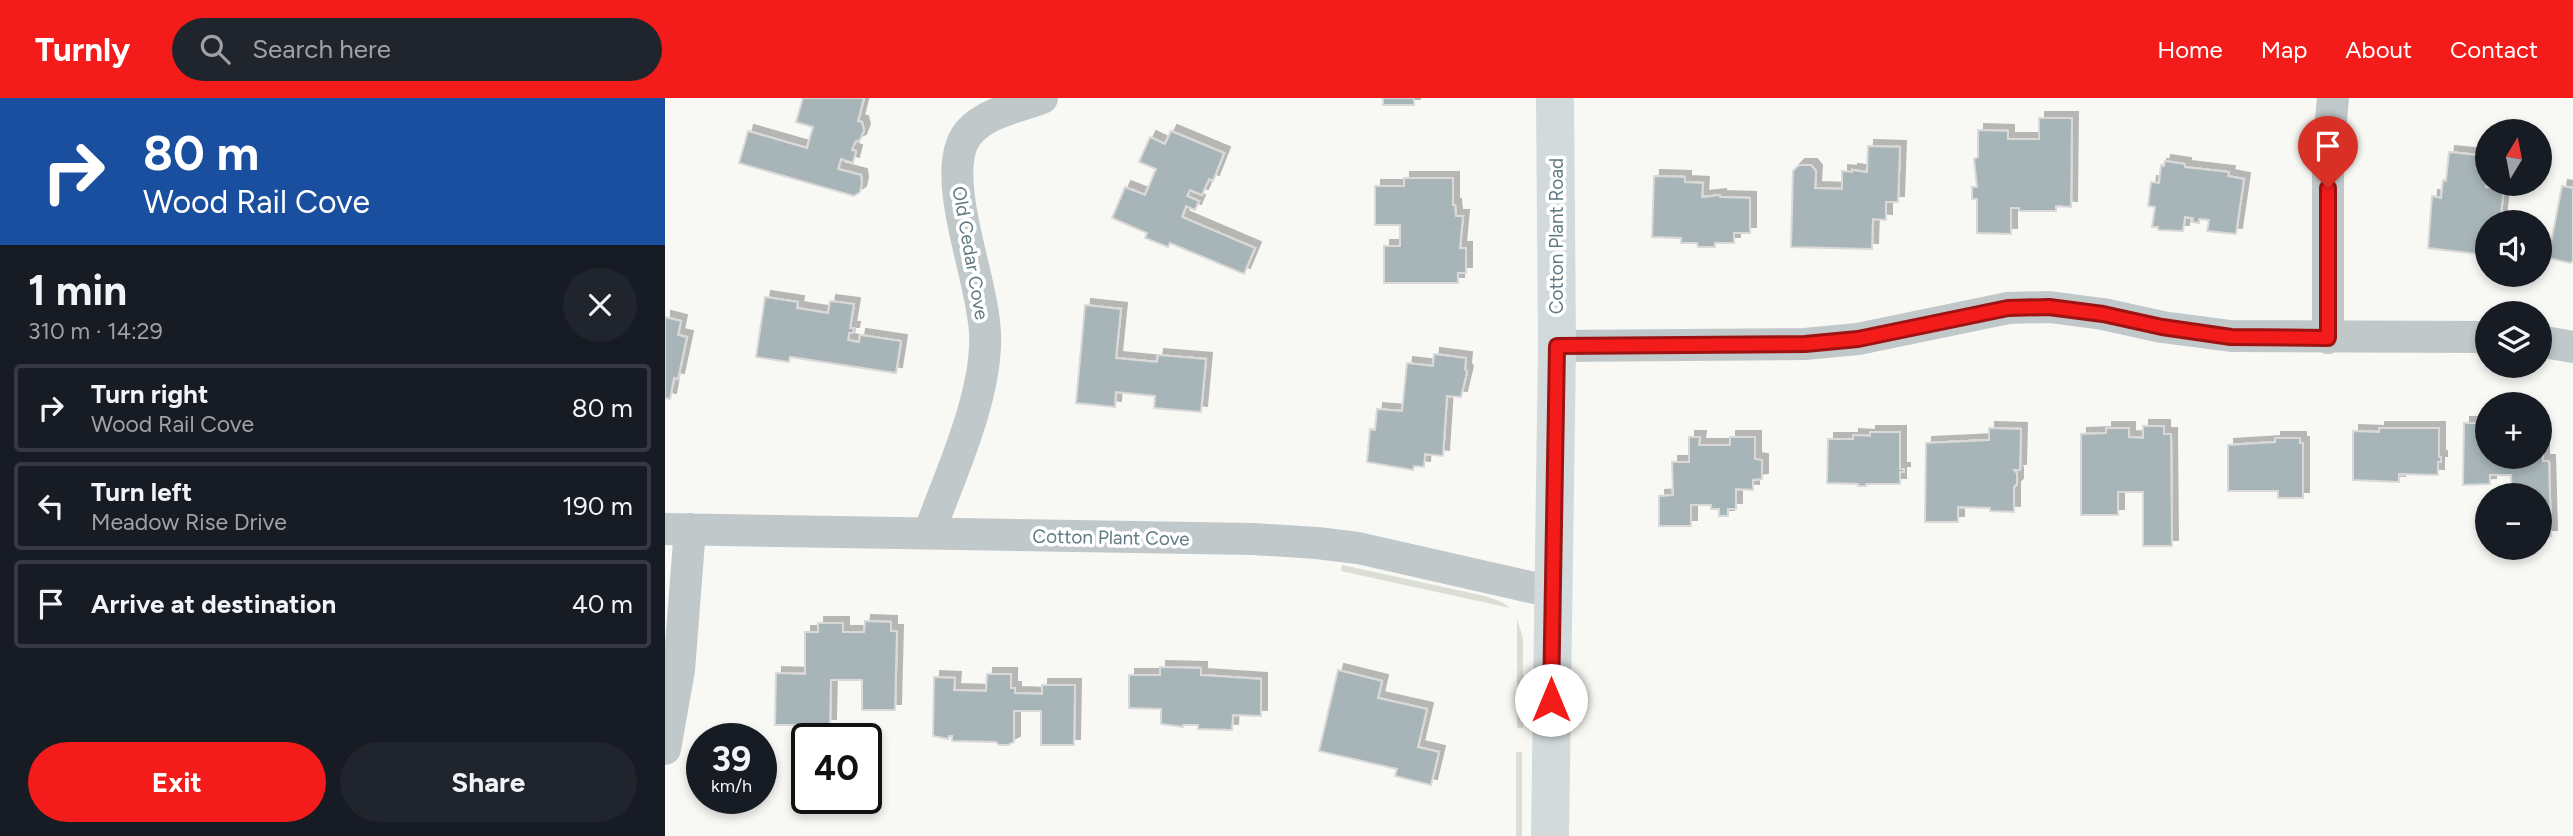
<!DOCTYPE html>
<meta charset="utf-8">
<style>
:root{--surface:#171b24;--page:#20242c;--text:#f1f3f6;--muted:#9ea1a6;--line:#363941;--accent:#f31c1b}
body{margin:0;font-family:Figtree,sans-serif;background:var(--page);color:var(--text);height:100vh;display:flex;flex-direction:column;font-size:26px;white-space:nowrap}
*{box-sizing:border-box;margin:0}
p{font-size:23px;color:var(--muted)}
.icon{flex:none;width:38px;height:38px;fill:none;stroke:currentColor;stroke-width:2;stroke-linecap:round;stroke-linejoin:round}
.map{position:relative;flex:1;overflow:hidden}
.sheet{display:flex;flex-direction:column;background:var(--surface);width:665px}
.sheet>*{flex:none}
.banner{background:#1a4fa0;color:#fff;overflow:hidden}
.needle{width:46px;rotate:10deg}
.tools{position:absolute;left:1810px;top:21px;display:grid;gap:14px}
.tools a{display:grid;place-items:center;width:77px;height:77px;border-radius:50%;background:var(--surface);box-shadow:0 4px 10px #0003;font-size:35px}
.speed{position:absolute;left:21px;top:625px;display:flex;gap:14px;font-size:35px;font-weight:700;text-align:center}
.speed>*{display:grid;place-content:center;width:91px;height:91px;border-radius:50%;background:var(--surface);box-shadow:0 4px 10px #0003;line-height:1}
.speed small{font-size:18px;font-weight:400}
.speed .limit{border:4px solid #111;border-radius:10px;background:#fff;color:#111}
.pin{position:absolute;display:grid;place-items:center;width:60px;height:60px;color:#fff;margin:-72px -30px;border-radius:50% 50% 50% 0;rotate:-45deg;box-shadow:0 0 7px #0007}
.pin .icon{rotate:45deg}
.me{position:absolute;width:77px;margin:-38px;rotate:0deg;stroke-linejoin:round;filter:drop-shadow(0 0 5px #0008)}
.turn{display:flex;align-items:center;gap:24px;height:147px;padding:0 28px;font-size:32px}
.turn .icon{width:91px;height:91px;stroke-width:2.5}
.turn b{display:block;font-size:49px;line-height:60px}
.round{display:grid;place-items:center;flex:none;width:74px;height:74px;border-radius:37px;background:var(--page)}
.summary{display:flex;align-items:center;justify-content:space-between;height:119px;padding:0 28px}
h1{font-size:42px;font-weight:700;line-height:52px}
.primary-button{display:flex;gap:14px;margin-top:auto;padding:14px 28px}
.primary-button a{flex:1;height:80px;border-radius:42px;background:var(--accent);color:#fff;font-size:28px;font-weight:700;line-height:80px;text-align:center}
.primary-button a+a{background:var(--page);color:var(--text)}
ul{padding:0;list-style:none}
li{display:flex;align-items:center;gap:21px;height:88px;margin:0 14px 10px;padding:0 14px;border:4px solid var(--line);border-radius:7px}
li div{flex:1}
li b{display:block;font-size:26px}
li em{font-style:normal}
header{display:flex;align-items:center;gap:42px;box-sizing:border-box;height:98px;padding:0 35px;background:var(--accent);color:#fff}
header strong{font-size:33px}
nav{display:flex;gap:38px;margin-inline-start:auto;font-size:24px}
.search{width:490px;height:63px;background:var(--page);display:flex;align-items:center;gap:18px;box-sizing:border-box;padding:0 24px;border-radius:38px;color:var(--muted);font-size:26px}
main{display:flex;flex:1;min-height:0}
.map>svg:first-child{display:block}
</style>
<header>
<strong>Turnly</strong>
<div class="search"><svg class="icon" aria-label="search" viewBox="0 0 24 24"><circle cx="10" cy="10" r="6"/><path d="M15 15l6 6"/></svg>Search here</div>
<nav><a>Home</a><a>Map</a><a>About</a><a>Contact</a></nav>
</header>
<main>
<section class="sheet">
<div class="banner">
<div class="turn"><svg class="icon" aria-label="right" viewBox="0 0 24 24"><path d="M7 20v-9h11M14 6l5 5-5 5"/></svg><div><b>80 m</b>Wood Rail Cove</div></div>
</div>
<div class="summary"><div><h1>1 min</h1><p>310 m · 14:29</p></div><a class="round"><svg class="icon" aria-label="close" viewBox="0 0 24 24"><path d="M6 6l12 12M18 6L6 18"/></svg></a></div>
<ul>
<li><svg class="icon" aria-label="right" viewBox="0 0 24 24"><path d="M7 20v-9h11M14 6l5 5-5 5"/></svg><div><b>Turn right</b><p>Wood Rail Cove</p></div><em>80 m</em></li>
<li><svg class="icon" aria-label="left" viewBox="0 0 24 24"><path d="M17 20v-9H6M10 6l-5 5 5 5"/></svg><div><b>Turn left</b><p>Meadow Rise Drive</p></div><em>190 m</em></li>
<li><svg class="icon" aria-label="arrive" viewBox="0 0 24 24"><path d="M6 21V4h12l-3 4 3 4H6"/></svg><div><b>Arrive at destination</b></div><em>40 m</em></li>
</ul>
<div class="primary-button"><a>Exit</a><a>Share</a></div>
</section>
<div class="map">
<svg width="1908" height="738" viewBox="0 0 1908 738">
<defs>
<filter id="shadow"><feDropShadow dx="6" dy="-6" stdDeviation="0" flood-color="#0004"/></filter>
</defs>
<rect width="100%" height="100%" fill="#f8f8f5"/>
<path fill="#daded4" d="M 677,467 L 820,498 L 837,504 L 845,510 L 676,473 Z
M 852,521 L 858,540 L 858,630 L 852,630 Z
M 851,654 L 857,654 L 857,738 L 851,738 Z"/>
<path fill="#a7b5b8" stroke="#dad9d8" stroke-width="2" filter="url(#shadow)" d="M 138,0 L 199,0 L 193,23 L 197,24 L 199,32 L 195,42 L 190,44 L 187,52 L 191,53 L 188,65 L 176,61 L 173,71 L 196,77 L 197,85 L 195,94 L 189,98 L 74,65 L 83,33 L 142,50 L 148,29 L 131,24 Z
M 718,0 L 749,0 L 749,7 L 718,7 Z
M 1374,20 L 1407,20 L 1406,109 L 1391,108 L 1391,113 L 1354,113 L 1354,110 L 1346,110 L 1346,136 L 1312,135 L 1312,101 L 1307,101 L 1307,89 L 1312,89 L 1309,61 L 1313,59 L 1313,32 L 1343,33 L 1343,41 L 1374,41 Z
M 506,33 L 559,55 L 548,83 L 544,81 L 537,97 L 525,92 L 522,98 L 534,103 L 530,112 L 521,108 L 517,119 L 590,150 L 579,176 L 505,145 L 503,149 L 480,140 L 482,135 L 447,120 L 460,89 L 480,97 L 491,71 L 474,64 L 485,39 L 500,46 Z
M 1203,48 L 1235,49 L 1233,104 L 1221,104 L 1221,122 L 1208,121 L 1207,151 L 1126,149 L 1128,73 L 1134,67 L 1146,67 L 1151,73 L 1150,90 L 1177,91 L 1177,73 L 1187,74 L 1187,72 L 1202,74 Z
M 1784,54 L 1822,58 L 1821,89 L 1839,90 L 1835,124 L 1822,124 L 1822,157 L 1763,150 L 1767,98 L 1776,100 L 1778,82 L 1781,83 Z
M 1500,63 L 1520,66 L 1520,69 L 1564,74 L 1563,78 L 1579,81 L 1571,136 L 1542,133 L 1544,122 L 1534,121 L 1534,125 L 1527,124 L 1528,120 L 1520,119 L 1518,133 L 1493,132 L 1493,129 L 1487,129 L 1490,109 L 1483,108 L 1486,84 L 1494,85 L 1496,67 L 1499,68 Z
M 989,78 L 1020,79 L 1020,84 L 1038,85 L 1037,99 L 1055,97 L 1055,99 L 1085,100 L 1085,135 L 1069,135 L 1069,145 L 1050,145 L 1050,149 L 1033,149 L 1032,145 L 1016,145 L 1016,140 L 987,139 Z
M 739,80 L 788,80 L 788,107 L 790,107 L 791,118 L 798,118 L 795,150 L 801,150 L 801,175 L 793,175 L 793,185 L 719,185 L 719,148 L 735,148 L 735,127 L 710,127 L 710,88 L 739,88 Z
M 1897,88 L 1908,90 L 1908,163 L 1905,165 L 1883,160 Z
M 100,199 L 133,204 L 132,210 L 163,215 L 165,203 L 189,206 L 185,230 L 189,230 L 188,235 L 184,235 L 183,242 L 194,244 L 195,237 L 236,243 L 231,275 L 125,259 L 124,264 L 91,259 Z
M 420,207 L 456,211 L 451,260 L 492,264 L 493,257 L 541,261 L 536,314 L 489,310 L 490,298 L 451,294 L 450,309 L 411,305 Z
M 0,219 L 16,223 L 13,237 L 22,239 L 13,281 L 9,280 L 5,301 L 0,300 Z
M 769,256 L 801,260 L 800,271 L 802,274 L 796,299 L 782,298 L 778,358 L 760,356 L 759,369 L 749,368 L 748,372 L 702,364 L 705,331 L 710,332 L 712,311 L 737,313 L 742,265 L 768,268 Z
M 1822,320 L 1822,359 L 1874,359 L 1874,343 L 1878,342 L 1878,363 L 1884,363 L 1886,438 L 1874,438 L 1874,397 L 1847,396 L 1846,377 L 1825,377 L 1825,386 L 1798,387 L 1799,325 L 1813,325 L 1813,321 Z
M 1478,328 L 1499,328 L 1499,336 L 1506,336 L 1507,448 L 1478,448 L 1478,394 L 1453,394 L 1453,417 L 1416,417 L 1416,336 L 1441,335 L 1441,330 L 1464,330 L 1464,339 L 1478,340 Z
M 1324,330 L 1356,331 L 1355,372 L 1349,372 L 1352,375 L 1352,386 L 1349,389 L 1349,414 L 1325,413 L 1325,410 L 1293,409 L 1293,424 L 1260,424 L 1261,345 L 1324,342 Z
M 1714,330 L 1774,330 L 1774,359 L 1776,359 L 1776,364 L 1773,364 L 1773,377 L 1734,376 L 1734,384 L 1688,382 L 1688,333 L 1714,334 Z
M 1205,334 L 1235,334 L 1235,371 L 1239,371 L 1239,374 L 1235,374 L 1235,386 L 1201,386 L 1201,388 L 1193,388 L 1193,386 L 1162,385 L 1163,341 L 1188,341 L 1188,337 L 1205,338 Z
M 1024,339 L 1035,339 L 1034,347 L 1065,347 L 1065,339 L 1090,339 L 1090,361 L 1097,362 L 1097,381 L 1088,382 L 1088,392 L 1071,391 L 1071,411 L 1063,411 L 1063,418 L 1054,418 L 1054,411 L 1046,411 L 1046,407 L 1026,407 L 1026,428 L 994,428 L 994,398 L 1008,397 L 1007,364 L 1024,364 Z
M 1610,340 L 1635,340 L 1635,345 L 1638,345 L 1638,400 L 1613,400 L 1613,393 L 1563,393 L 1563,347 L 1610,344 Z
M 200,523 L 226,524 L 226,533 L 232,533 L 230,612 L 197,612 L 197,582 L 166,582 L 165,627 L 110,627 L 111,575 L 140,576 L 140,534 L 153,534 L 153,525 L 178,525 L 178,534 L 199,534 Z
M 495,569 L 536,570 L 536,577 L 596,581 L 596,618 L 568,617 L 567,632 L 533,631 L 533,627 L 518,627 L 518,629 L 496,626 L 496,611 L 464,610 L 464,577 L 495,577 Z
M 673,572 L 717,583 L 713,600 L 762,611 L 753,649 L 774,654 L 766,687 L 730,678 L 732,671 L 654,653 Z
M 322,576 L 346,576 L 346,590 L 350,590 L 350,595 L 377,596 L 377,587 L 410,587 L 409,647 L 376,647 L 376,613 L 349,613 L 349,644 L 343,647 L 334,647 L 331,644 L 287,643 L 287,638 L 284,638 L 283,641 L 268,638 L 269,579 L 290,580 L 289,592 L 321,593 Z"/>
<g fill="none" stroke-linecap="round" stroke-linejoin="round">
<path stroke="#c0c8ca" stroke-width="32" d="M 1663,240 L 1663,57 L 1668,0
M 1874,243 L 1908,249
M 892,248 L 1140,246 L 1193,241 L 1343,210 L 1384,209 L 1438,216 L 1497,229 L 1566,238 L 1822,239
M 0,431 L 588,441 L 652,445 L 693,450 L 887,494
M 264,435 C 285,377 323,297 320,235 C 318,183 279,92 297,46 C 308,17 350,10 377,0
M 0,651 L 14,572 L 25,431"/>
<path stroke="#d2dadc" stroke-width="38" d="M 885,738 L 892,248 L 890,0"/>
</g>
<g fill="none" stroke-linecap="round" stroke-linejoin="round">
<defs>
<path id="route" d="M 886,602 L 892,248 L 1140,246 L 1193,241 L 1343,210 L 1384,209 L 1438,216 L 1497,229 L 1566,239 L 1663,240 L 1663,90"/>
</defs>
<use href="#route" stroke="#9e1212" stroke-width="18"/>
<use href="#route" stroke="#f31c1b" stroke-width="12"/>
</g>
<g text-anchor="middle" stroke-width="7" stroke-linejoin="round" paint-order="stroke">
<g font-size="19" fill="#607b83" stroke="#fff">
<text transform="translate(891 138) rotate(-90)" y="7">Cotton Plant Road</text>
<text transform="translate(306 155) rotate(80)" y="7">Old Cedar Cove</text>
<text transform="translate(446 439) rotate(1)" y="7">Cotton Plant Cove</text>
</g>
</g>
</svg>
<div class="tools">
<a><svg class="needle" viewBox="-14 -14 28 28"><path d="M0-13l5 13h-10z" fill="#e53935"/><path d="M0 13l5-13h-10z" fill="#9ea1a6"/></svg></a>
<a><svg class="icon" aria-label="sound" viewBox="0 0 24 24"><path d="M4 9h4l5-4v14l-5-4H4zM17 9q2 3 0 6"/></svg></a>
<a><svg class="icon" aria-label="layers" viewBox="0 0 24 24"><path d="M12 4l9 5-9 5-9-5zM3 14l9 5 9-5"/></svg></a>
<a>+</a>
<a>−</a>
</div>
<div class="speed"><div>39<small>km/h</small></div><div class="limit">40</div></div>
<div class="pin" style="left:1663px;top:90px;background:#d93025"><svg class="icon" aria-label="arrive" viewBox="0 0 24 24"><path d="M6 21V4h12l-3 4 3 4H6"/></svg></div>
<svg class="me" style="left:886px;top:602px" viewBox="-20 -20 40 40"><circle r="19" fill="#fff"/><path d="M0-13L10 11 0 6-10 11z" fill="#f31c1b"/></svg>
</div>
</main>
